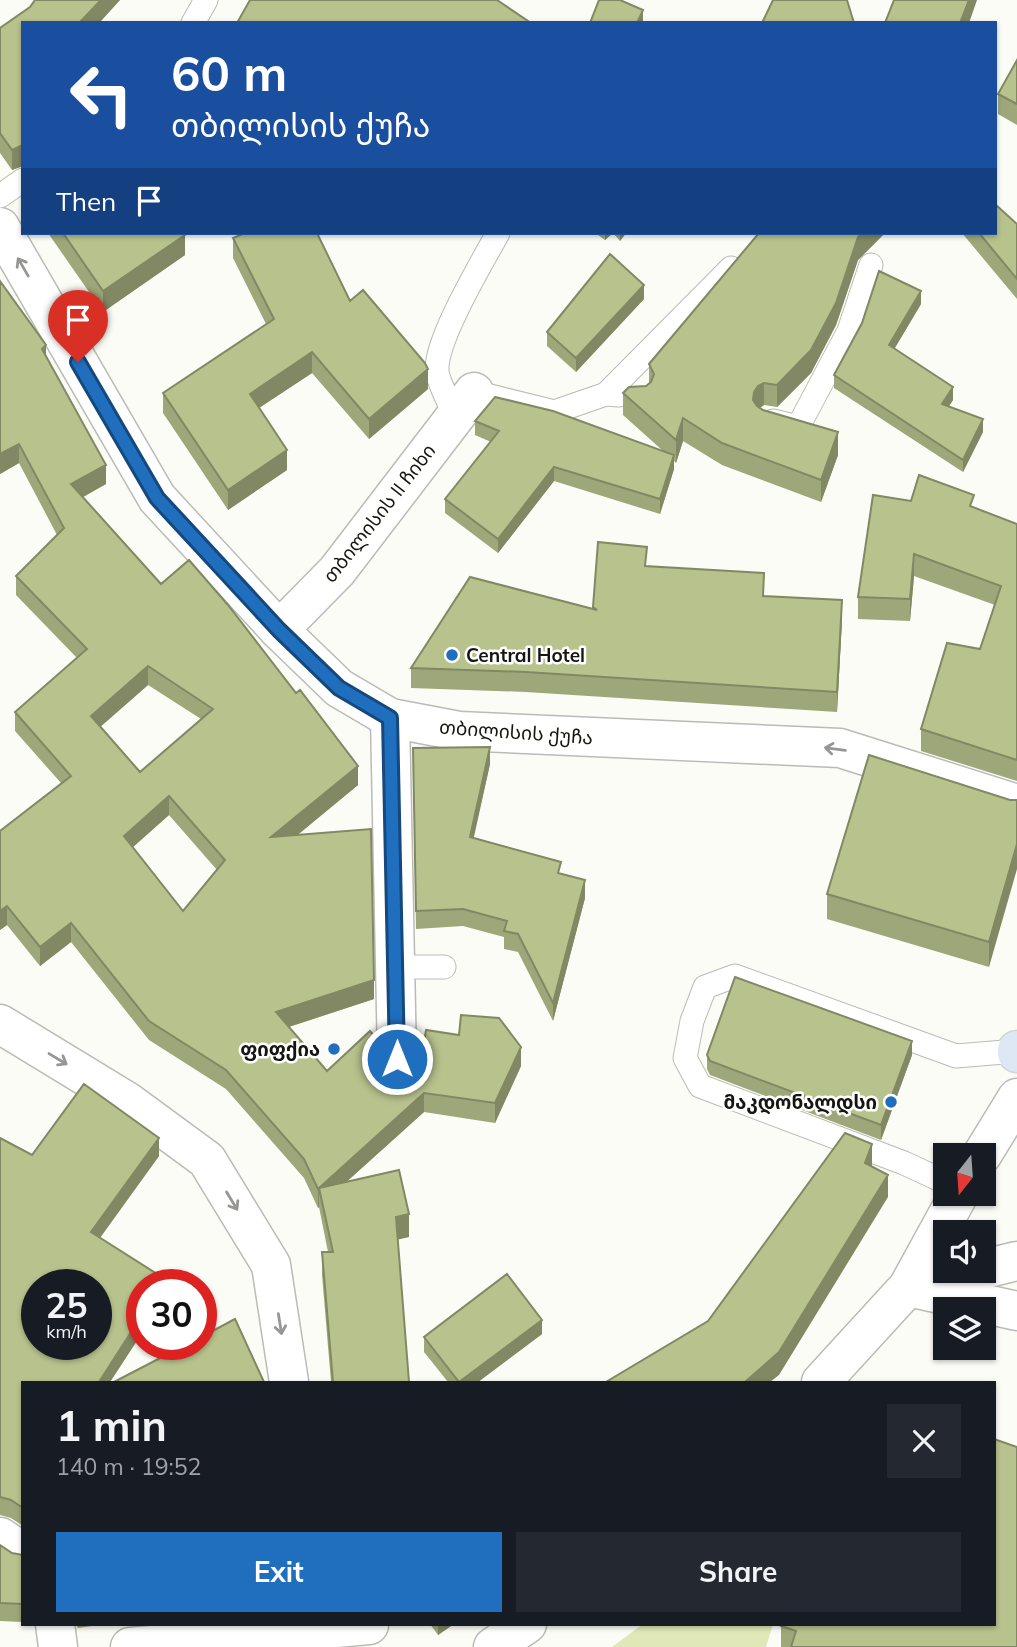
<!DOCTYPE html>
<meta charset="utf-8">
<style>
:root{--surface:#171b24;--page:#242831;--text:#f1f3f6;--muted:#9ea1a6;--accent:#206fbe}
body{margin:0;font-family:Mulish,"Noto Sans Georgian",sans-serif;background:var(--page);color:var(--text);height:100vh;display:flex;flex-direction:column;font-size:26px;white-space:nowrap}
*{box-sizing:border-box;margin:0}
p{font-size:23px;color:var(--muted)}
.icon{flex:none;width:38px;height:38px;fill:none;stroke:currentColor;stroke-width:2;stroke-linecap:round;stroke-linejoin:round}
.map{position:relative;flex:1;overflow:hidden}
.drawer{position:absolute;left:21px;top:1381px;width:975px;height:245px;display:flex;flex-direction:column;background:var(--surface);border-radius:0px;box-shadow:0 2px 5px #0004}
.drawer>*{flex:none}
.top-card{position:absolute;left:21px;top:21px;width:976px;height:214px;border-radius:0px;box-shadow:0 2px 5px #0004;background:#1a4fa0;color:#fff;overflow:hidden}
.needle{width:46px;rotate:197deg}
.tools{position:absolute;left:933px;top:1143px;display:grid;gap:14px}
.tools a{display:grid;place-items:center;width:63px;height:63px;border-radius:0px;background:var(--surface);box-shadow:0 2px 5px #0004;font-size:35px}
.speed{position:absolute;left:21px;top:1269px;display:flex;gap:14px;font-size:35px;font-weight:700;text-align:center}
.speed>*{display:grid;place-content:center;width:91px;height:91px;border-radius:50%;background:var(--surface);box-shadow:0 2px 5px #0004;line-height:1}
.speed small{font-size:18px;font-weight:400}
.speed .limit{border:10px solid #d22;background:#fff;color:#111}
.pin{position:absolute;display:grid;place-items:center;width:60px;height:60px;color:#fff;margin:-72px -30px;border-radius:50% 50% 50% 0;rotate:-45deg;box-shadow:0 0 7px #0007}
.pin .icon{rotate:45deg}
.me{position:absolute;width:77px;margin:-38px;rotate:0deg;stroke-linejoin:round;filter:drop-shadow(0 0 5px #0008)}
.turn{display:flex;align-items:center;gap:24px;height:147px;padding:0 35px;font-size:32px}
.turn .icon{width:91px;height:91px;stroke-width:2.5}
.turn b{display:block;font-size:49px;line-height:60px}
.then{display:flex;align-items:center;height:66px;padding:0 35px;background:#0003;gap:14px;font-size:26px}
.round{display:grid;place-items:center;flex:none;width:74px;height:74px;border-radius:0px;background:var(--page)}
.overview{display:flex;align-items:center;justify-content:space-between;height:119px;padding:0 35px}
h1{font-size:42px;font-weight:700;line-height:52px}
.action{display:flex;gap:14px;margin-top:auto;padding:14px 35px}
.action a{flex:1;height:80px;border-radius:0px;background:var(--accent);color:#fff;font-size:28px;font-weight:700;line-height:80px;text-align:center}
.action a+a{background:var(--page);color:var(--text)}
.map>svg:first-child{display:block}
</style>
<div class="map">
<svg width="1017" height="1647" viewBox="0 0 1017 1647">
<rect width="100%" height="100%" fill="#fbfcf6"/>
<path fill="#dfe8b6" d="M 643,1624 L 773,1624 L 766,1647 L 612,1647 Z"/>
<g fill="none" stroke-linecap="round" stroke-linejoin="round">
<defs>
<path id="lane" d="M 193,23 L 206,0
M 0,196 L 23,180
M 474,392 L 554,412 L 606,394 L 619,395
M 606,394 L 731,268
M 455,416 C 450,404 438,382 437,371 C 435,340 483,261 498,233
M 773,421 L 798,427 L 849,331 L 871,265
M 396,967 L 444,967
M 945,1182 L 904,1163 L 700,1086 L 685,1058 L 692,1021 L 705,987 L 735,976 L 956,1056 L 1017,1051"/>
<path id="street" d="M 279,630 L 337,571 L 474,392
M 390,718 L 397,1059
M 0,1537 L 23,1552
M 55,1624 L 58,1647"/>
<path id="secondary" d="M 0,227 L 157,498 L 279,630 L 339,688 L 390,718 L 459,731 L 840,748 L 1017,804
M 0,1024 L 128,1102 L 207,1160 L 271,1265 L 289,1382
M 982,1155 L 1017,1098
M 984,1269 L 1017,1261
M 917,1284 L 976,1270
M 908,1287 L 1017,1311
M 821,1382 L 908,1287 L 959,1194
M 130,1647 L 369,1625
M 493,1647 L 527,1624"/>
<path id="primary" d="M 1017,1050 L 1017,1053"/>
</defs>
<use href="#lane" stroke="#babbb6" stroke-width="25"/>
<use href="#street" stroke="#babbb6" stroke-width="41"/>
<use href="#secondary" stroke="#babbb6" stroke-width="41"/>
<use href="#primary" stroke="#d5d5d5" stroke-width="41"/>
<use href="#lane" stroke="#fff" stroke-width="23"/>
<use href="#street" stroke="#fff" stroke-width="38"/>
<use href="#secondary" stroke="#fff" stroke-width="38"/>
<use href="#primary" stroke="#dde8f4" stroke-width="38"/>
</g>
<path fill="#9ea779" fill-rule="evenodd" d="M 35,0 L 120,0 L 99,23 L 23,23 L 23,166 L 12,170 L 0,153 L 0,28 L 30,7 Z
M 1017,60 L 1017,125 L 998,114 L 998,94 Z
M 1017,224 L 1017,299 L 962,233 L 996,233 Z
M 48,233 L 184,233 L 185,255 L 103,312 Z
M 595,233 L 626,233 L 620,241 L 613,233 L 605,240 Z
M 759,233 L 885,233 L 858,260 L 836,325 L 811,373 L 777,407 L 764,405 L 760,408 L 838,455 L 821,502 L 722,465 L 683,441 L 676,463 L 674,461 L 674,469 L 660,514 L 554,481 L 498,553 L 445,513 L 445,499 L 491,442 L 475,435 L 475,421 L 662,450 L 623,415 L 623,393 L 646,386 L 649,383 L 649,364 Z
M 233,238 L 350,301 L 428,389 L 369,439 L 312,373 L 259,408 L 287,470 L 228,510 L 163,413 L 163,393 L 266,324 L 233,258 Z
M 644,299 L 576,372 L 547,346 L 547,332 Z
M 921,304 L 894,349 L 953,400 L 949,406 L 983,432 L 963,472 L 834,388 L 834,375 Z
M 46,358 L 106,484 L 82,497 L 161,584 L 358,785 L 297,835 L 374,999 L 289,1027 L 327,1071 L 379,1052 L 418,1082 L 521,1066 L 495,1123 L 424,1112 L 347,1181 L 409,1237 L 398,1239 L 409,1382 L 331,1382 L 322,1275 L 322,1252 L 328,1252 L 319,1207 L 318,1208 L 304,1178 L 226,1089 L 149,1040 L 71,942 L 40,966 L 7,925 L 0,930 L 0,831 L 61,783 L 15,731 L 15,712 L 77,658 L 16,595 L 16,576 L 57,535 L 19,463 L 0,474 ZM 148,685 L 201,719 L 140,772 L 100,727 ZM 169,815 L 217,870 L 183,911 L 133,847 Z
M 911,501 L 974,507 L 1017,524 L 1017,781 L 921,751 L 921,729 L 980,649 L 995,605 L 914,576 L 910,621 L 858,619 L 858,597 Z
M 598,542 L 647,566 L 764,596 L 842,620 L 837,712 L 526,692 L 411,688 L 411,668 L 593,609 Z
M 413,748 L 490,764 L 473,838 L 561,874 L 585,898 L 553,1021 L 518,952 L 504,949 L 504,937 L 463,926 L 416,929 Z
M 1010,800 L 989,967 L 827,919 L 827,894 Z
M 707,1055 L 912,1055 L 881,1140 L 710,1075 L 707,1069 Z
M 0,1138 L 32,1155 L 159,1156 L 100,1238 L 165,1284 L 142,1284 L 142,1333 L 110,1382 L 23,1382 L 23,1526 L 11,1518 L 0,1515 Z
M 542,1334 L 478,1382 L 448,1382 L 424,1352 L 424,1337 Z
M 0,1545 L 12,1553 L 23,1555 L 23,1622 L 0,1621 Z
M 76,1624 L 106,1624 L 78,1628 Z
M 430,1624 L 454,1624 L 438,1635 Z
M 781,1626 L 1017,1647 L 781,1647 Z"/>
<path fill="#818863" d="M 101,0 L 120,0 L 99,23 L 79,23 Z
M 969,0 L 977,0 L 969,23 L 960,23 Z
M 643,10 L 643,23 L 637,23 Z
M 23,145 L 23,166 L 12,170 L 12,150 Z
M 605,233 L 613,233 L 605,240 Z
M 620,233 L 626,233 L 620,241 Z
M 863,233 L 885,233 L 858,260 L 836,325 L 811,373 L 777,407 L 777,385 L 858,237 Z
M 185,235 L 185,255 L 103,312 L 103,291 Z
M 644,285 L 644,299 L 576,372 L 576,358 Z
M 921,291 L 921,304 L 889,358 L 889,345 Z
M 46,345 L 46,364 L 42,349 Z
M 312,352 L 312,373 L 250,414 L 250,394 Z
M 428,369 L 428,389 L 369,439 L 369,419 Z
M 764,383 L 764,405 L 758,409 L 754,415 L 754,392 L 758,386 Z
M 953,387 L 953,400 L 942,417 L 942,404 Z
M 683,418 L 683,441 L 676,463 L 676,440 Z
M 983,419 L 983,432 L 963,472 L 963,460 Z
M 838,432 L 838,455 L 821,502 L 821,480 Z
M 19,444 L 19,463 L 0,474 L 0,454 Z
M 287,450 L 287,470 L 228,510 L 228,490 Z
M 674,455 L 674,469 L 660,514 L 660,499 Z
M 106,465 L 106,484 L 71,504 L 71,484 Z
M 554,467 L 554,481 L 498,553 L 498,539 Z
M 914,554 L 914,576 L 910,621 L 910,599 Z
M 842,600 L 842,620 L 837,712 L 837,692 Z
M 148,666 L 148,685 L 91,735 L 91,716 Z
M 490,747 L 490,764 L 470,855 L 470,837 Z
M 358,766 L 358,785 L 271,857 L 271,837 Z
M 169,796 L 169,815 L 124,855 L 124,836 Z
M 1017,844 L 1017,869 L 989,967 L 989,942 Z
M 585,880 L 585,898 L 553,1021 L 553,1003 Z
M 7,906 L 7,925 L 0,930 L 0,911 Z
M 71,923 L 71,942 L 40,966 L 40,947 Z
M 374,980 L 374,999 L 276,1031 L 276,1012 Z
M 912,1041 L 912,1055 L 881,1140 L 881,1125 Z
M 521,1047 L 521,1066 L 495,1123 L 495,1103 Z
M 424,1093 L 424,1112 L 322,1204 L 319,1188 Z
M 159,1138 L 159,1156 L 91,1250 L 91,1232 Z
M 872,1144 L 872,1166 L 865,1163 Z
M 888,1175 L 888,1197 L 779,1375 L 770,1382 L 745,1382 Z
M 319,1188 L 319,1207 L 318,1208 L 318,1189 Z
M 409,1214 L 409,1237 L 396,1240 L 396,1217 Z
M 142,1315 L 142,1333 L 110,1382 L 99,1382 Z
M 542,1320 L 542,1334 L 478,1382 L 460,1382 Z
M 438,1624 L 454,1624 L 438,1635 Z"/>
<path fill="#b8c28d" stroke="#818863" stroke-width="2" fill-rule="evenodd" d="M 35,0 L 101,0 L 79,23 L 23,23 L 23,145 L 12,150 L 0,133 L 0,28 L 30,7 Z
M 250,0 L 497,0 L 531,23 L 237,23 Z
M 599,0 L 620,0 L 643,10 L 637,23 L 590,23 Z
M 773,0 L 847,0 L 854,23 L 762,23 Z
M 894,0 L 969,0 L 960,23 L 885,23 Z
M 1017,60 L 1017,104 L 998,94 Z
M 996,205 L 1017,224 L 1017,279 L 979,233 L 996,233 Z
M 63,233 L 184,233 L 185,235 L 103,291 Z
M 245,233 L 317,233 L 350,301 L 363,290 L 425,363 L 428,369 L 369,419 L 312,352 L 250,394 L 287,450 L 228,490 L 163,393 L 274,319 L 233,238 Z
M 759,233 L 863,233 L 858,237 L 836,303 L 811,350 L 777,385 L 764,383 L 758,386 L 754,392 L 753,400 L 757,406 L 763,410 L 838,432 L 821,480 L 722,443 L 683,418 L 676,440 L 623,393 L 629,387 L 646,386 L 651,382 L 654,374 L 649,364 Z
M 610,254 L 644,285 L 576,358 L 547,332 Z
M 879,271 L 921,291 L 889,345 L 953,387 L 942,404 L 983,419 L 963,460 L 834,375 L 862,323 Z
M 0,281 L 46,345 L 42,349 L 106,465 L 71,484 L 161,584 L 189,560 L 228,605 L 296,693 L 300,690 L 358,766 L 271,837 L 371,829 L 374,980 L 276,1012 L 327,1071 L 370,1031 L 375,1037 L 379,1052 L 387,1059 L 398,1062 L 418,1082 L 426,1030 L 459,1035 L 461,1015 L 499,1018 L 521,1047 L 495,1103 L 424,1093 L 318,1189 L 304,1159 L 226,1070 L 149,1021 L 71,923 L 40,947 L 7,906 L 0,911 L 0,831 L 71,776 L 15,712 L 87,649 L 16,576 L 64,528 L 19,444 L 0,454 ZM 148,666 L 213,709 L 140,772 L 91,716 ZM 169,796 L 225,860 L 183,911 L 124,836 Z
M 495,397 L 553,411 L 674,455 L 660,499 L 554,467 L 498,539 L 445,499 L 499,431 L 475,421 Z
M 919,475 L 974,495 L 970,506 L 1017,524 L 1017,760 L 921,729 L 947,643 L 980,649 L 1001,586 L 914,554 L 910,599 L 858,597 L 873,495 L 911,501 Z
M 598,542 L 647,547 L 645,566 L 764,573 L 763,596 L 842,600 L 837,692 L 526,672 L 411,668 L 470,577 L 597,610 L 593,607 Z
M 490,747 L 470,837 L 561,862 L 558,873 L 585,880 L 553,1003 L 518,934 L 504,931 L 507,921 L 463,909 L 416,911 L 413,748 Z
M 869,755 L 1010,800 L 1017,800 L 1017,844 L 989,942 L 827,894 Z
M 735,977 L 912,1041 L 881,1125 L 710,1061 L 707,1055 Z
M 84,1084 L 159,1138 L 91,1232 L 165,1279 L 161,1284 L 142,1284 L 142,1315 L 99,1382 L 23,1382 L 23,1508 L 11,1500 L 0,1497 L 0,1138 L 32,1155 ZM 37,1284 L 96,1284 L 96,1344 L 37,1344 Z
M 845,1133 L 872,1144 L 865,1163 L 888,1175 L 779,1352 L 745,1382 L 606,1382 L 708,1321 Z
M 399,1170 L 409,1214 L 396,1217 L 409,1382 L 333,1382 L 322,1252 L 333,1252 L 319,1188 Z
M 507,1274 L 542,1320 L 459,1382 L 424,1337 Z
M 235,1319 L 264,1382 L 114,1382 L 187,1344 L 201,1344 L 201,1337 Z
M 994,1439 L 1017,1447 L 1017,1647 L 791,1647 L 796,1631 L 781,1626 L 782,1624 L 994,1624 Z
M 0,1545 L 12,1553 L 23,1555 L 23,1604 L 0,1603 Z"/>
<defs><path id="oneway-shaft" d="M-6 0H5M1.5-3L5.5 0L1.5 3" fill="none" stroke-width="1.6" stroke-linecap="round" stroke-linejoin="round" transform="scale(1.75)"/></defs>
<g stroke="#969695">
<use href="#oneway-shaft" transform="translate(23 267) rotate(-120)"/>
<use href="#oneway-shaft" transform="translate(835 749) rotate(-173)"/>
<use href="#oneway-shaft" transform="translate(58 1059) rotate(31)"/>
<use href="#oneway-shaft" transform="translate(232 1201) rotate(59)"/>
<use href="#oneway-shaft" transform="translate(280 1324) rotate(81)"/>
</g>
<g fill="none" stroke-linecap="round" stroke-linejoin="round">
<defs>
<path id="route" d="M 78,362 L 157,498 L 279,630 L 339,688 L 390,718 L 397,1059"/>
</defs>
<use href="#route" stroke="#15487c" stroke-width="18"/>
<use href="#route" stroke="#206fbe" stroke-width="12"/>
</g>
<g fill="#206fbe" stroke="#fffffe" stroke-width="2.5">
<circle cx="452" cy="655" r="7"/>
<circle cx="334" cy="1049" r="7"/>
<circle cx="891" cy="1102" r="7"/>
</g>
<g text-anchor="middle" stroke-width="5" stroke-linejoin="round" paint-order="stroke">
<g font-size="19" fill="#151513" stroke="#fffffe">
<text transform="translate(379 513) rotate(-52)" y="7">თბილისის II ჩიხი</text>
<text transform="translate(516 732) rotate(4)" y="7">თბილისის ქუჩა</text>
</g>
<g font-size="19" font-weight="bold" fill="#151513" stroke="#fffffe" text-anchor="end">
<text x="466" y="662" text-anchor="start">Central Hotel</text>
<text x="320" y="1056">ფიფქია</text>
<text x="877" y="1109">მაკდონალდსი</text>
</g>
</g>
</svg>
<div class="tools">
<a><svg class="needle" viewBox="-14 -14 28 28"><path d="M0-13l5 13h-10z" fill="#e53935"/><path d="M0 13l5-13h-10z" fill="#9ea1a6"/></svg></a>
<a><svg class="icon" aria-label="sound" viewBox="0 0 24 24"><path d="M4 9h4l5-4v14l-5-4H4zM17 9q2 3 0 6"/></svg></a>
<a><svg class="icon" aria-label="layers" viewBox="0 0 24 24"><path d="M12 4l9 5-9 5-9-5zM3 14l9 5 9-5"/></svg></a>
</div>
<div class="speed"><div>25<small>km/h</small></div><div class="limit">30</div></div>
<div class="pin" style="left:78px;top:362px;background:#d93025"><svg class="icon" aria-label="arrive" viewBox="0 0 24 24"><path d="M6 21V4h12l-3 4 3 4H6"/></svg></div>
<svg class="me" style="left:397px;top:1059px" viewBox="-20 -20 40 40"><circle r="17" fill="#206fbe" stroke="#fff" stroke-width="3"/><path d="M0-11L8 9 0 5-8 9z" fill="#fff"/></svg>
<div class="top-card">
<div class="turn"><svg class="icon" aria-label="left" viewBox="0 0 24 24"><path d="M17 20v-9H6M10 6l-5 5 5 5"/></svg><div><b>60 m</b>თბილისის ქუჩა</div></div>
<div class="then">Then<svg class="icon" aria-label="arrive" viewBox="0 0 24 24"><path d="M6 21V4h12l-3 4 3 4H6"/></svg></div>
</div>
<section class="drawer">
<div class="overview"><div><h1>1 min</h1><p>140 m · 19:52</p></div><a class="round"><svg class="icon" aria-label="close" viewBox="0 0 24 24"><path d="M6 6l12 12M18 6L6 18"/></svg></a></div>
<div class="action"><a>Exit</a><a>Share</a></div>
</section>
</div>
